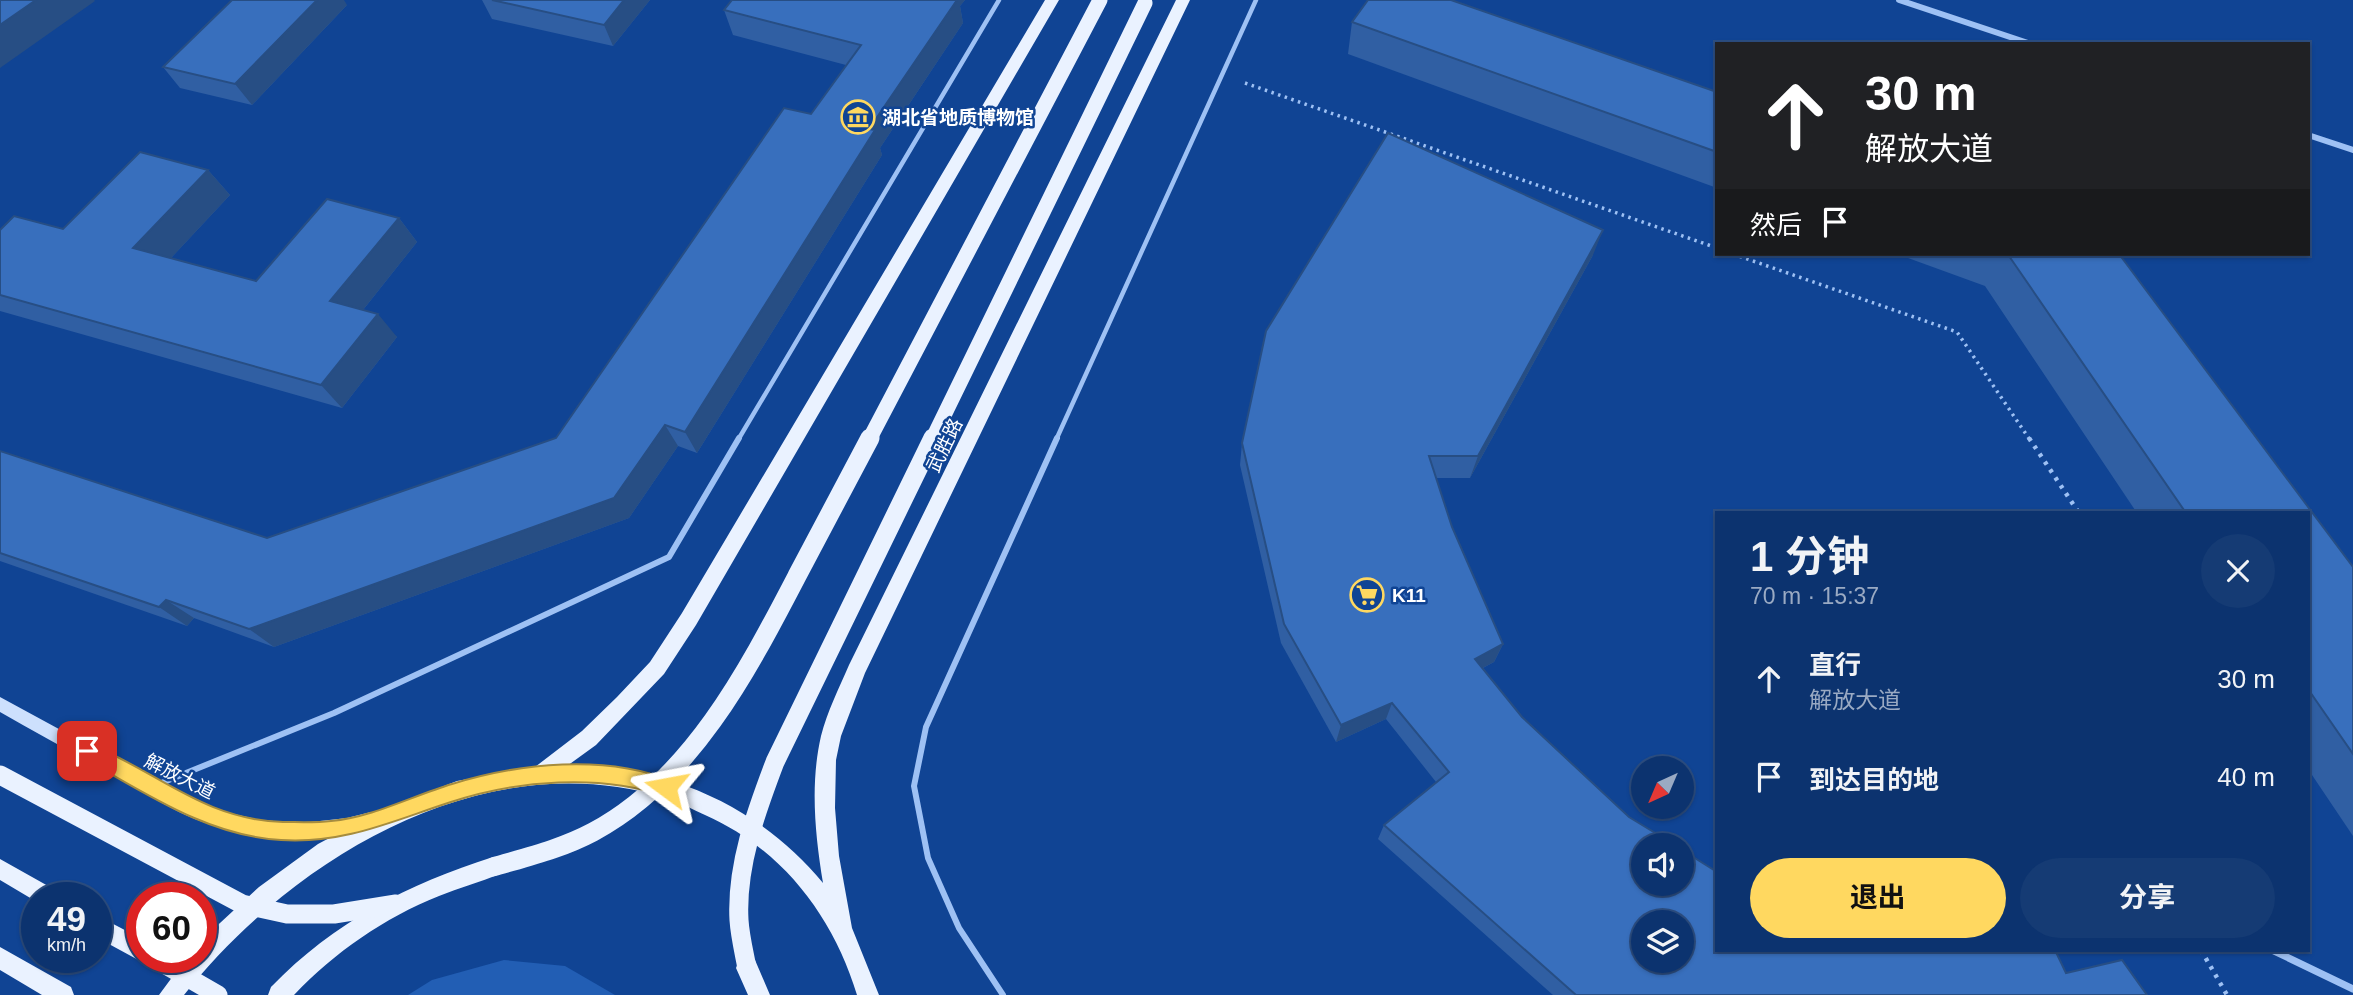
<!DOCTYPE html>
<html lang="zh">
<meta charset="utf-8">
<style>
:root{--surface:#0c336f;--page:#153b74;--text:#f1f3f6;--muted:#9aaac3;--line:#2c4e82;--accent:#ffd860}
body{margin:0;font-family:Arial,"Noto Sans SC",sans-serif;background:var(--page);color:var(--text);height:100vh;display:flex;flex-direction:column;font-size:26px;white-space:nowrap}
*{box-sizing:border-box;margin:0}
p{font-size:23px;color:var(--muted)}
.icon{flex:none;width:38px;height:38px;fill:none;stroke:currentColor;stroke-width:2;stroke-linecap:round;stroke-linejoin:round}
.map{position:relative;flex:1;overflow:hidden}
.drawer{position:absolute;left:1715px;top:511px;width:595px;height:441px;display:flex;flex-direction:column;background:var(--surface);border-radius:0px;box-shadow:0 2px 5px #0004,0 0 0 2px var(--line)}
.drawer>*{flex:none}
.banner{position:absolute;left:1715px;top:42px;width:595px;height:214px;border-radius:0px;box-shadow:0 2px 5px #0004,0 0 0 2px var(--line);background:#202124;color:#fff;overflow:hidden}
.needle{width:46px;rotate:224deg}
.fabs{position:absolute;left:1631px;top:756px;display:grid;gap:14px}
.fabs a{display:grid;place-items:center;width:63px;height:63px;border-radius:50%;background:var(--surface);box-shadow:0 2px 5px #0004,0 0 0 2px var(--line);font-size:35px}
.speed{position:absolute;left:21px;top:882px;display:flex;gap:14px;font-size:35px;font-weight:700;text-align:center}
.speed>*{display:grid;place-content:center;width:91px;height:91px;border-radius:50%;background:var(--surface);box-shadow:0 2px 5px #0004,0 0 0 2px var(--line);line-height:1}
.speed small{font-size:18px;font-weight:400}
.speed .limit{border:10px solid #d22;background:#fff;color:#111}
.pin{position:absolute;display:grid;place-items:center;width:60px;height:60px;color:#fff;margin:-30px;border-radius:14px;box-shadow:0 4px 10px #0006}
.me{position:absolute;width:77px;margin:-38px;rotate:283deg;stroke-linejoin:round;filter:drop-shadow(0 0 5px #0008)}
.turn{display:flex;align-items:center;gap:24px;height:147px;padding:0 35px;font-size:32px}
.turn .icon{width:91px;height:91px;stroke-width:2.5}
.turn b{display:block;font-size:49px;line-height:60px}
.then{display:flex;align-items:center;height:66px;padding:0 35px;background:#0003;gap:14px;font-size:26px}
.round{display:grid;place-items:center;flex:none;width:74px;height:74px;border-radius:37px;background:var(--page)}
.headline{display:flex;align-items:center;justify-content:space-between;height:119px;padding:0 35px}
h1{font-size:42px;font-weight:700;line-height:52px}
.button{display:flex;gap:14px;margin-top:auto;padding:14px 35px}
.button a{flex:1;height:80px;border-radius:42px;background:var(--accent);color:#111;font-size:28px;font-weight:700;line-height:80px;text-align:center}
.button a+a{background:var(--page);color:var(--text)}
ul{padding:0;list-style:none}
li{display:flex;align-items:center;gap:21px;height:98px;padding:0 35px}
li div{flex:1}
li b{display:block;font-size:26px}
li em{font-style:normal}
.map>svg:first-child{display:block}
</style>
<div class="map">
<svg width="2353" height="995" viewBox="0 0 2353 995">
<rect width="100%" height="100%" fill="#104494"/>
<path fill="#225eb4" d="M 504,960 L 565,966 L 615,995 L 408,995 L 432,980 Z"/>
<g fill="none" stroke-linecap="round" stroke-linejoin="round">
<path stroke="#9ec1f4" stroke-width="3.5" stroke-dasharray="2.5 4.5" stroke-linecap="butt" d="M 1245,83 L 1717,248
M 1733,254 L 1957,332 L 2030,440"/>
<path stroke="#9ec1f4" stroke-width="4.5" stroke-dasharray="3.5 6" stroke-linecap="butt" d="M 2029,438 L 2079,513
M 2201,950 L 2227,995"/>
<path stroke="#9ec1f4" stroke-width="4.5" d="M 738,440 L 999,0
M 1056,440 L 1256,0"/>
<path stroke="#9ec1f4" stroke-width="6" d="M 154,786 L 334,713 L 669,557 L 739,438
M 1003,995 L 959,928 L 928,858 L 914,786 L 926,727 L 1057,438"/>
<path stroke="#9ec1f4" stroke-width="7" d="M 2272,950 L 2353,989"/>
<path stroke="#9ec1f4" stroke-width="6" d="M 1899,0 L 2031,44
M 2308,135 L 2353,150"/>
<path fill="#cde0fd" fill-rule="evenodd" d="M 0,697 L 195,803 L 216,810 L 260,820 L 302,823 L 347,818 L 371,812 L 377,814 L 379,820 L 377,826 C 322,848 241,840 188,816 C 167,807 147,794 127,782 C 84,759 42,736 0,712 Z"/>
<path fill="#eaf2ff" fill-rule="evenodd" d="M 1045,0 L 1059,0 L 696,625 L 664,674 L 596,745 L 567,766 C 666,764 761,807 823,883 C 815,834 810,784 821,736 C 827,712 839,688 849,665 L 1176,0 L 1190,0 L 865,673 L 841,736 L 836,760 L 835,808 L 839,856 L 852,928 L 879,995 L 857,995 C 833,916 782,849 705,815 C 692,809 679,802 666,798 C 484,742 294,857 184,995 L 159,995 L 187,957 L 201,957 L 201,940 L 207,935 L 259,887 L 318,844 L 382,810 L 457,781 L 535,767 L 582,731 L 617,697 L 650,662 L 682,613 Z
M 493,857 L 500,860 L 503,867 L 500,874 C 480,882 459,888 439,896 C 384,918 335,952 294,995 L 268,995 L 271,987 C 334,922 408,884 493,857 Z
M 0,859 L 57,891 L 60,898 L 37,898 L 37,902 L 0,880 Z
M 96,915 L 142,939 L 142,957 L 149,958 L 142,962 L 96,937 Z
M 0,947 L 71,987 L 74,995 L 42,995 L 0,970 Z
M 747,957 L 755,960 L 770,995 L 748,995 L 736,968 L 739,960 Z"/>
<path stroke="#eaf2ff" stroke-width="15" d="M 869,440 L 1100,0
M 932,440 L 1145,3"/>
<path stroke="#eaf2ff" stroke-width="19" d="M 0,775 L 242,904 L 287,914 L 334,914 L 396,904
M 493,867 C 527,857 561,849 593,832 C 692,779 748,670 798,574 C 822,529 846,484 870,438
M 152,957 L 218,995
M 747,968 C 744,952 740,936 739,920 C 736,866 756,812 775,762 L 933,438"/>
</g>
<path fill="#305fa3" d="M 482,0 L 650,0 L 613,46 L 492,19 Z
M 732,0 L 965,0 L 960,6 L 963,23 L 880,148 L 882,155 L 697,453 L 678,446 L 629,518 L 274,647 L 194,618 L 187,626 L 0,561 L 0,451 L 267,538 L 556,438 L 811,114 L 846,65 L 733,35 L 724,10 Z
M 347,5 L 252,105 L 180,88 L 163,67 Z
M 1352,22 L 1717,92 L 1717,188 L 1348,54 Z
M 208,170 L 230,195 L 171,258 L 256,281 L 399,218 L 417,242 L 363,310 L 397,337 L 342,408 L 0,311 L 0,230 L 63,229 Z
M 1897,254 L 2119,254 L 2353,567 L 2353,836 L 2308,769 L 2308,513 L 2137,513 L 1985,286 Z
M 1593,255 L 1470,478 L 1436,478 L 1452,527 L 1503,644 L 1494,662 L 1483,668 L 1522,717 L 1717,950 L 2066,973 L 2147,995 L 1553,995 L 1378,839 L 1384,825 L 1436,782 L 1386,719 L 1336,742 L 1281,643 L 1240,465 L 1242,443 Z"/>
<path fill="#274e84" d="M 36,0 L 94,0 L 95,1 L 0,68 L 0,25 Z
M 317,0 L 344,0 L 347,5 L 252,105 L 235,84 Z
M 624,0 L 650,0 L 613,46 L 604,25 Z
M 947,0 L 965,0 L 960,6 L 963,23 L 880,148 L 882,155 L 697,453 L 685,432 Z
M 208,170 L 230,195 L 158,272 L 133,248 Z
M 399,218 L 417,242 L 351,325 L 330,301 Z
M 1603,230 L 1593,255 L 1470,478 L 1478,456 Z
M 378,314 L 397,337 L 342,408 L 321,385 Z
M 665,425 L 678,446 L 629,518 L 274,647 L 249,629 Z
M 166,600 L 194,618 L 187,626 L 159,607 Z
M 1503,644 L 1494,662 L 1467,676 L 1475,659 Z
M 1392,703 L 1386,719 L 1336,742 L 1341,725 Z"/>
<path fill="#386fbd" stroke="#274e84" stroke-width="2" fill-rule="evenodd" d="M 0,0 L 36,0 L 0,25 Z
M 232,0 L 317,0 L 235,84 L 163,67 Z
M 492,0 L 624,0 L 604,25 Z
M 732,0 L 957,0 L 869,129 L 875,130 L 685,432 L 665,425 L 614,498 L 249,629 L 166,600 L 159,607 L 0,553 L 0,451 L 267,538 L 556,438 L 784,108 L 811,114 L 861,45 L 724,10 Z
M 1368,0 L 1451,0 L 1717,92 L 1717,152 L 1352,22 Z
M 1388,133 L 1603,230 L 1478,456 L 1429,456 L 1452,527 L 1503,644 L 1475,659 L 1522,717 L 1629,817 L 1675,845 L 1643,845 L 1643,884 L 1682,884 L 1682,850 L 1717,872 L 1717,950 L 2055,950 L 2066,973 L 2122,960 L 2147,995 L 1576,995 L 1384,825 L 1449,772 L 1392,703 L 1341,725 L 1284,624 L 1242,443 L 1266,331 ZM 1643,922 L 1682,922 L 1682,961 L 1643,961 Z
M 140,152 L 208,170 L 133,248 L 256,281 L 327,199 L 399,218 L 330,301 L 378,314 L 321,385 L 0,295 L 0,230 L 14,216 L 63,229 Z
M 2002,254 L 2119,254 L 2353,567 L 2353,754 L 2308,689 L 2308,513 L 2186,513 L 2009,256 Z"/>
<path fill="#ffd860" stroke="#a68c3e" stroke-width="2" d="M 87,743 C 156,770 203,820 283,822 C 298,822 315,823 331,821 C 373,817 412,796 452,784 C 520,763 605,754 672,781 L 675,787 L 672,794 L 666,796 C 599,774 518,780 451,802 C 392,821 345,844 281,840 C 207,836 144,792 81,757 L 78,751 L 81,745 Z"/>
<defs>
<symbol id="museum-ring" viewBox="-11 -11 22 22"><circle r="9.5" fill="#104494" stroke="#ffd860" stroke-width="1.5"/><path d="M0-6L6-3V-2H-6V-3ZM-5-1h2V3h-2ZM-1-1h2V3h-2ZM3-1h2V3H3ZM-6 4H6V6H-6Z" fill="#ffd860"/></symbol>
<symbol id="supermarket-ring" viewBox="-11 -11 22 22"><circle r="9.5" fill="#104494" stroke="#ffd860" stroke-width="1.5"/><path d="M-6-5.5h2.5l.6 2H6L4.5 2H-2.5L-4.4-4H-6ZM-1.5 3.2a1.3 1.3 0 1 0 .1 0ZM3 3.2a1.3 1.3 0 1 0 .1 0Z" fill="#ffd860"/></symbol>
</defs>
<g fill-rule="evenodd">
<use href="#museum-ring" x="839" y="98" width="38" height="38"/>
<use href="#supermarket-ring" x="1348" y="576" width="38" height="38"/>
</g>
<g text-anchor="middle" stroke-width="5" stroke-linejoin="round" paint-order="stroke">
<g font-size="19" font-weight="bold" fill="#fff" stroke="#104494" text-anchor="start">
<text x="882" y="124">湖北省地质博物馆</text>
<text x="1392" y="602">K11</text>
</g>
<g font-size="19" fill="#fff" stroke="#104494">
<text transform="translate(944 445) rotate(-64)" y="7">武胜路</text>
<text transform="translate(180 776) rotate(27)" y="7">解放大道</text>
</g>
</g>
</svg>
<div class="fabs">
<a><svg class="needle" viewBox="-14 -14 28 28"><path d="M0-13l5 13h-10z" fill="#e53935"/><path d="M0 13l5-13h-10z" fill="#9aaac3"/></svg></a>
<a><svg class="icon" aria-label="sound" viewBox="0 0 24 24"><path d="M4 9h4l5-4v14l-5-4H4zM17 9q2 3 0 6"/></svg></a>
<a><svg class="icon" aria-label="layers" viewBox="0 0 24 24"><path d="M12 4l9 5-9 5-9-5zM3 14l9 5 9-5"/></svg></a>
</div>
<div class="speed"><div>49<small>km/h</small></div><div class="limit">60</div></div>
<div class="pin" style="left:87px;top:751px;background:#d93025"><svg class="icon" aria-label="arrive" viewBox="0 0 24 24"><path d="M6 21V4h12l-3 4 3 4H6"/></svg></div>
<svg class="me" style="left:666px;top:787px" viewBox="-20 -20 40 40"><path d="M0-17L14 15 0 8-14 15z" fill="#ffd860" stroke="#fff" stroke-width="4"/></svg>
<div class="banner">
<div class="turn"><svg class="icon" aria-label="ahead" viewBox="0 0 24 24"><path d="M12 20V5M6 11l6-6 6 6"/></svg><div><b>30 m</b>解放大道</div></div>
<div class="then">然后<svg class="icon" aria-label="arrive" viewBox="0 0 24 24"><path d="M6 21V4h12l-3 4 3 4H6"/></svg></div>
</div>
<section class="drawer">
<div class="headline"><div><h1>1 分钟</h1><p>70 m · 15:37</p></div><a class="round"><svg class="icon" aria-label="close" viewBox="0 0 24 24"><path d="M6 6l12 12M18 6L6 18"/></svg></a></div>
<ul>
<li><svg class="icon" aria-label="ahead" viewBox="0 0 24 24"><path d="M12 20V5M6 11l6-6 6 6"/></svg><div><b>直行</b><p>解放大道</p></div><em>30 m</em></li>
<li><svg class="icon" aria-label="arrive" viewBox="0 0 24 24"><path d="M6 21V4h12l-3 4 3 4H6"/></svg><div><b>到达目的地</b></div><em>40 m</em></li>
</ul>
<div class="button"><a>退出</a><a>分享</a></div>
</section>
</div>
